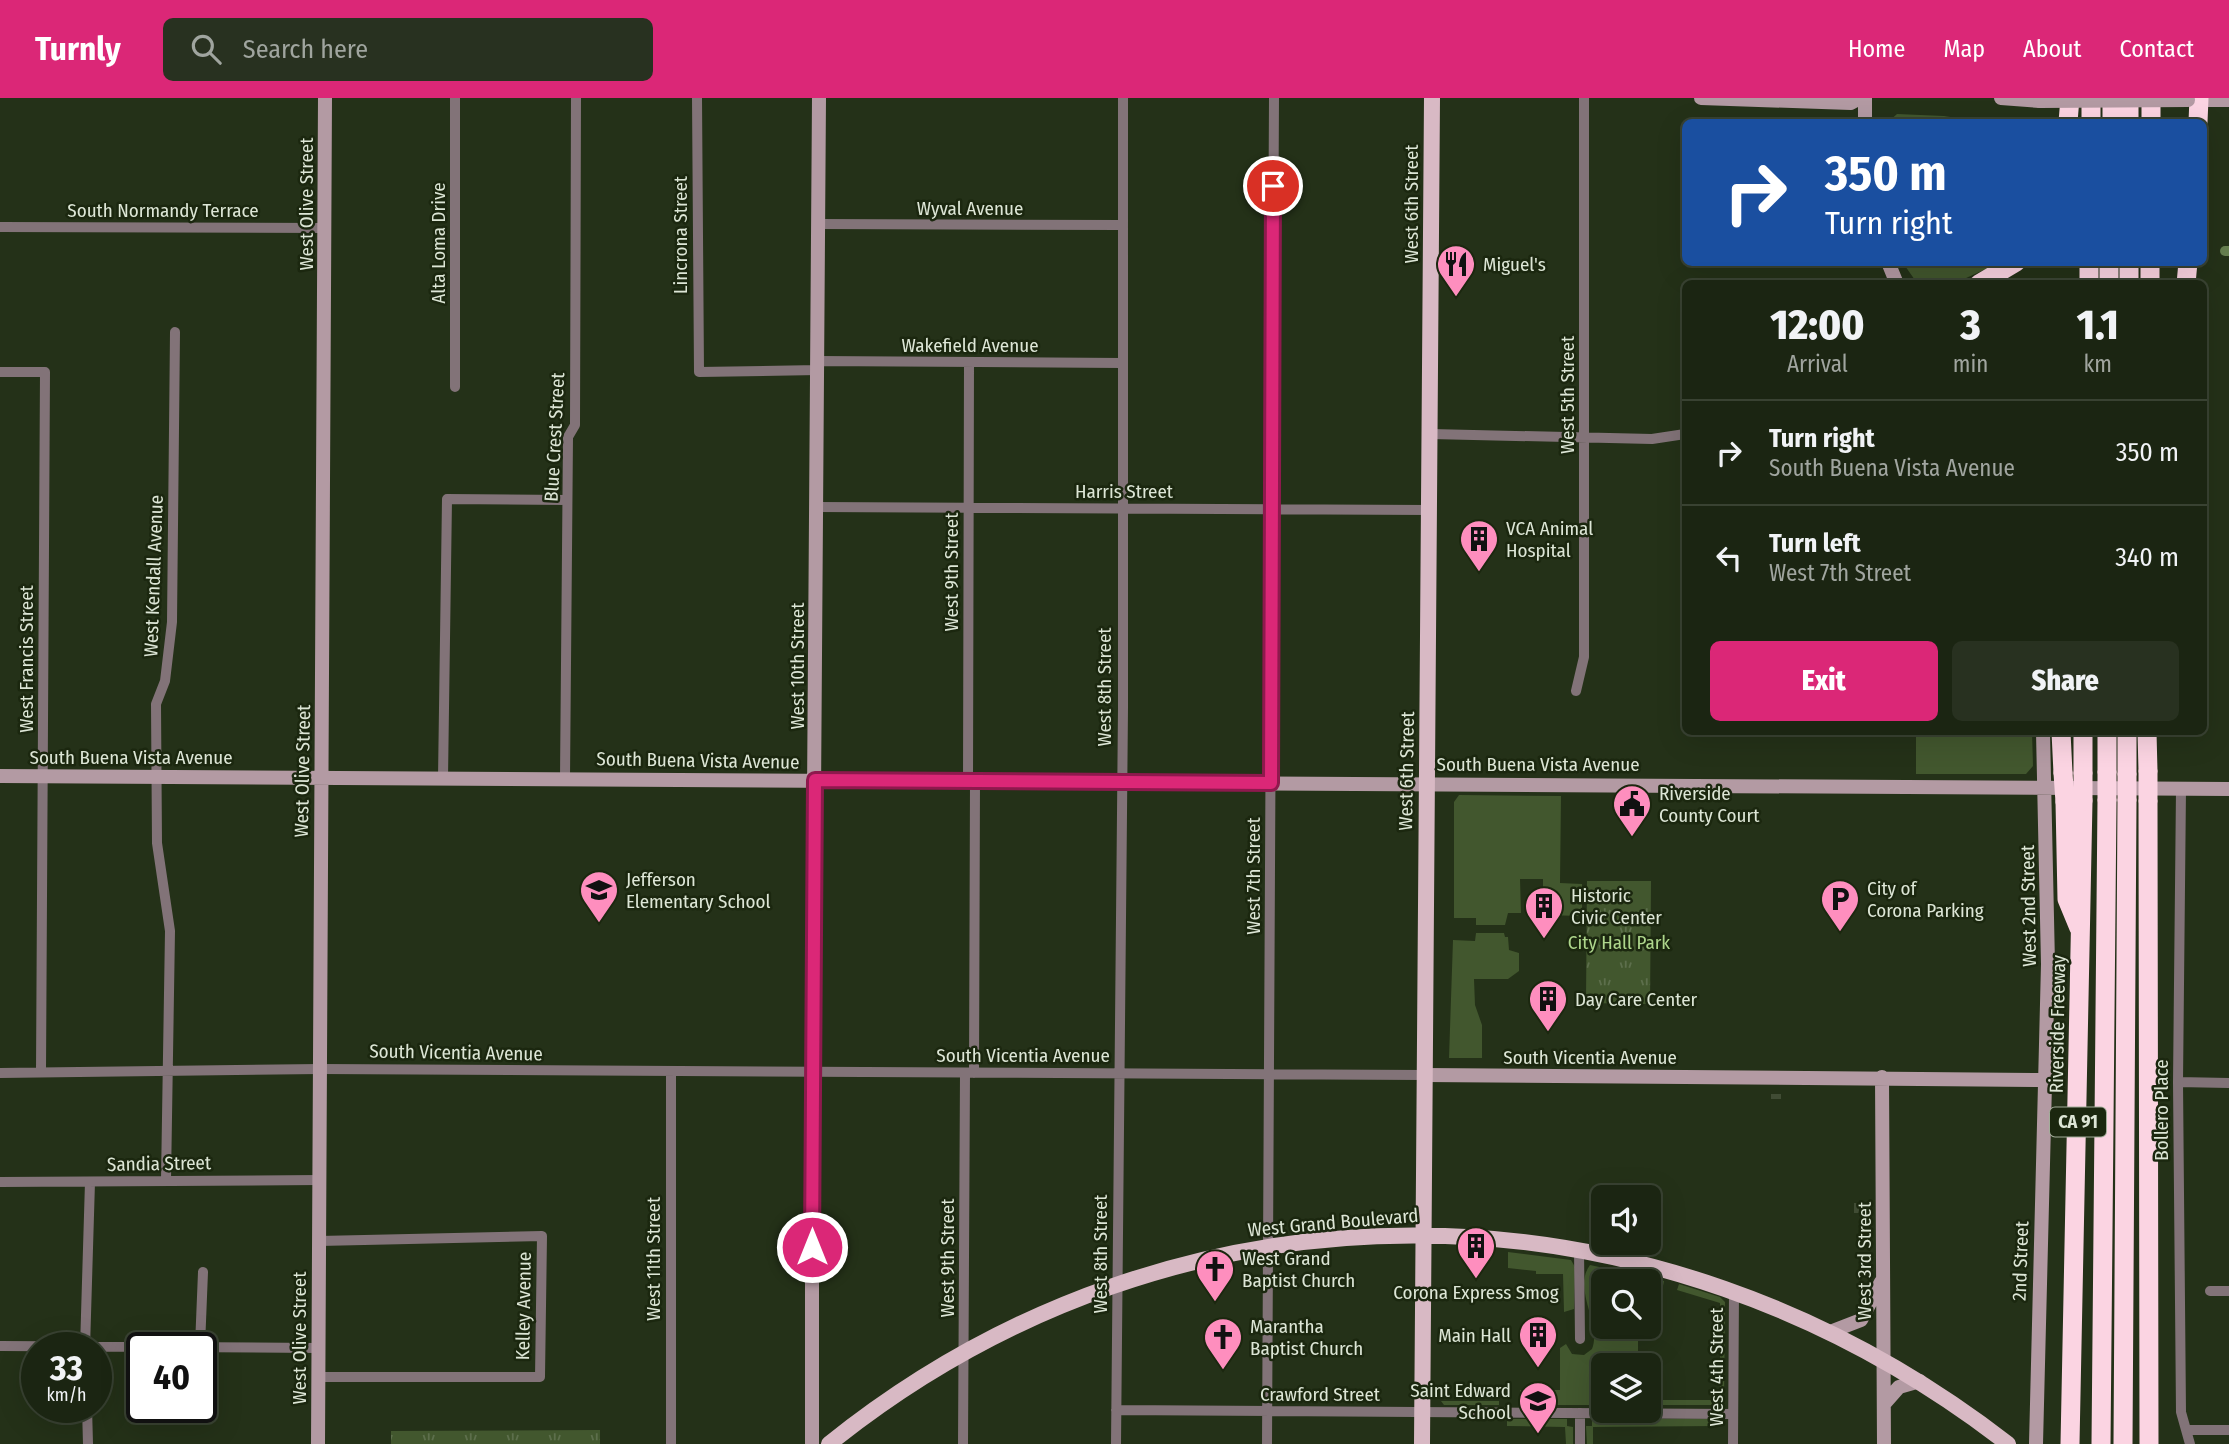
<!DOCTYPE html>
<style>
:root{--surface:#1b2512;--page:#283120;--text:#f1f3f6;--muted:#a0a59f;--line:#394232;--accent:#db2777}
body{margin:0;font-family:"Fira Sans Condensed",sans-serif;background:var(--page);color:var(--text);height:100vh;display:flex;flex-direction:column;font-size:26px;white-space:nowrap}
*{box-sizing:border-box;margin:0}
p{font-size:23px;color:var(--muted)}
.icon{flex:none;width:38px;height:38px;fill:none;stroke:currentColor;stroke-width:2;stroke-linecap:round;stroke-linejoin:round}
.map{position:relative;flex:1;overflow:hidden}
.panel{position:absolute;left:1682px;top:182px;width:525px;height:455px;display:flex;flex-direction:column;background:var(--surface);border-radius:10px;box-shadow:0 7px 28px #0002,0 0 0 2px var(--line)}
.panel>*{flex:none}
.guide{position:absolute;left:1682px;top:21px;width:525px;height:147px;border-radius:10px;box-shadow:0 7px 28px #0002,0 0 0 2px var(--line);background:#1a4fa0;color:#fff;overflow:hidden}
.buttons{position:absolute;left:1591px;top:1087px;display:grid;gap:14px}
.buttons a{display:grid;place-items:center;width:70px;height:70px;border-radius:10px;background:var(--surface);box-shadow:0 7px 28px #0002,0 0 0 2px var(--line);font-size:35px}
.speed{position:absolute;left:21px;top:1234px;display:flex;gap:14px;font-size:35px;font-weight:700;text-align:center}
.speed>*{display:grid;place-content:center;width:91px;height:91px;border-radius:50%;background:var(--surface);box-shadow:0 7px 28px #0002,0 0 0 2px var(--line);line-height:1}
.speed small{font-size:18px;font-weight:400}
.speed .limit{border:4px solid #111;border-radius:10px;background:#fff;color:#111}
.pin{position:absolute;display:grid;place-items:center;width:60px;height:60px;color:#fff;margin:-30px;border:4px solid #fff;border-radius:50%;box-shadow:0 2px 7px #0007}
.me{position:absolute;width:77px;margin:-38px;rotate:0deg;stroke-linejoin:round;filter:drop-shadow(0 0 5px #0008)}
.turn{display:flex;align-items:center;gap:24px;height:147px;padding:0 28px;font-size:32px}
.turn .icon{width:91px;height:91px;stroke-width:2.5}
.turn b{display:block;font-size:49px;line-height:60px}
.eta{display:flex;justify-content:space-evenly;align-items:center;height:119px;text-align:center}
.eta b{font-size:42px;font-weight:800;line-height:49px}
.button{display:flex;gap:14px;margin-top:auto;padding:14px 28px}
.button a{flex:1;height:80px;border-radius:10px;background:var(--accent);color:#fff;font-size:28px;font-weight:800;line-height:80px;text-align:center}
.button a+a{background:var(--page);color:var(--text)}
ul{padding:0;list-style:none}
li{display:flex;align-items:center;gap:21px;height:105px;padding:0 28px;border-top:2px solid var(--line)}
li div{flex:1}
li b{display:block;font-size:26px}
li em{font-style:normal}
header{display:flex;align-items:center;gap:42px;box-sizing:border-box;height:98px;padding:0 35px;background:var(--accent);color:#fff}
header strong{font-size:33px}
nav{display:flex;gap:38px;margin-inline-start:auto;font-size:24px}
.search{width:490px;height:63px;background:var(--page);display:flex;align-items:center;gap:18px;box-sizing:border-box;padding:0 24px;border-radius:10px;color:var(--muted);font-size:26px}
.map>svg:first-child{display:block}
</style>
<header>
<strong>Turnly</strong>
<div class="search"><svg class="icon" aria-label="search" viewBox="0 0 24 24"><circle cx="10" cy="10" r="6"/><path d="M15 15l6 6"/></svg>Search here</div>
<nav><a>Home</a><a>Map</a><a>About</a><a>Contact</a></nav>
</header>
<div class="map">
<svg width="2229" height="1346" viewBox="0 0 2229 1346">
<defs>
<pattern id="park-tufts" width="24" height="20" patternUnits="userSpaceOnUse" patternTransform="scale(1.75)"><rect width="24" height="20" fill="#42572e"/><path d="M3 7l-1-3M5 7V3M7 7l1-3M15 17l-1-3M17 17v-4M19 17l1-3" fill="none" stroke="#5d6f4c"/></pattern>
</defs>
<rect width="100%" height="100%" fill="#243118"/>
<path fill="#42572e" d="M 1897,16 L 1944,18 L 1981,24 L 1888,24 Z
M 1903,165 L 1999,165 L 1953,186 L 1917,185 Z
M 1916,634 L 2032,634 L 2033,668 L 2026,676 L 1916,676 Z
M 1459,697 L 1561,698 L 1560,785 L 1582,786 L 1582,818 L 1543,817 L 1543,781 L 1520,781 L 1521,815 L 1508,815 L 1505,827 L 1476,827 L 1476,820 L 1454,820 L 1454,704 Z
M 1476,835 L 1504,835 L 1505,839 L 1508,839 L 1509,852 L 1519,855 L 1519,873 L 1508,881 L 1474,881 L 1475,907 L 1482,927 L 1482,960 L 1449,960 L 1453,842 L 1475,843 Z
M 1508,1154 L 1571,1162 L 1575,1169 L 1574,1211 L 1564,1214 L 1563,1176 L 1536,1176 L 1536,1173 L 1508,1170 Z
M 1590,1167 L 1664,1183 L 1663,1188 L 1639,1182 L 1603,1183 L 1603,1228 L 1638,1229 L 1638,1267 L 1603,1267 L 1603,1307 L 1521,1307 L 1520,1292 L 1560,1292 L 1560,1250 L 1566,1246 L 1572,1256 L 1584,1257 L 1592,1251 C 1602,1226 1572,1191 1590,1167 Z
M 1679,1186 L 1720,1199 L 1725,1204 L 1724,1301 L 1721,1307 L 1659,1307 L 1659,1302 L 1720,1302 L 1720,1205 L 1677,1192 Z
M 1441,1303 L 1499,1303 L 1499,1307 L 1444,1307 Z
M 1507,1321 L 1567,1321 L 1567,1328 L 1573,1329 L 1573,1346 L 1566,1346 L 1565,1329 L 1507,1328 Z
M 1592,1321 L 1716,1321 L 1716,1328 L 1593,1329 L 1593,1346 L 1587,1346 L 1586,1328 L 1592,1328 Z"/>
<path fill="url(#park-tufts)" d="M 1587,783 L 1651,783 L 1650,906 L 1586,905 Z
M 1559,895 L 1560,910 L 1532,911 L 1532,896 Z
M 600,1332 L 600,1346 L 391,1346 L 391,1333 Z"/>
<g fill="none" stroke-linecap="round" stroke-linejoin="round">
<path stroke="#667f4f" stroke-width="10" d="M 2225,153 L 2229,153"/>
<path stroke="#404c34" stroke-width="10" stroke-dasharray="10 5" stroke-linecap="butt" d="M 1776,996 L 1776,1001
M 1854,1110 L 1859,1110"/>
<path stroke="#827378" stroke-width="10" d="M 455,0 L 455,289
M 697,0 L 699,274 L 818,272
M 819,126 L 1122,127
M 0,129 L 326,130
M 818,263 L 1122,265
M 0,274 L 45,274 L 41,974
M 1431,336 L 1652,341 L 1685,336
M 817,409 L 1430,412
M 1576,593 L 1584,559 L 1584,0
M 443,680 L 447,401 L 567,402
M 565,680 L 568,339 L 575,327 L 576,0
M 968,683 L 969,264
M 2181,691 L 2178,984 L 2181,1314 L 2190,1346
M 0,975 L 320,971 L 1425,977
M 974,975 L 975,683
M 2178,984 L 2229,985
M 166,1082 L 170,833 L 157,745 L 156,606 L 165,583 L 172,524 L 175,234
M 0,1084 L 320,1082
M 1579,1151 L 1580,1241
M 2210,1193 L 2229,1193
M 0,1248 L 318,1250
M 200,1248 L 203,1174
M 85,1250 L 90,1084
M 318,1279 L 540,1279 L 542,1138 L 319,1143
M 87,1309 L 88,1346
M 1116,1312 L 1733,1316
M 1580,1315 L 1580,1346
M 2187,1332 L 2229,1332
M 671,1346 L 671,975
M 963,1346 L 965,975
M 1116,1346 L 1123,610 L 1123,0
M 1267,1346 L 1274,0
M 1733,1346 L 1734,1194"/>
<path stroke="#b39aa3" stroke-width="14" d="M 1701,0 L 1851,5 L 1860,0
M 1865,0 L 1865,24
M 2001,0 L 2040,3
M 2192,2 L 2229,2
M 1888,164 L 1897,186
M 0,678 L 2229,691
M 1425,977 L 2046,982
M 1882,979 L 1884,1346
M 1830,1234 L 1861,1222 L 1881,1184
M 1884,1306 L 1899,1289 L 1920,1283
M 318,1346 L 325,0
M 812,1346 L 812,975 L 819,0
M 2036,1346 L 2048,866 L 2043,634"/>
<path stroke="#d8b9c4" stroke-width="16" d="M 829,1346 C 1180,1064 1655,1072 2008,1346
M 1422,1346 L 1432,0"/>
<path stroke="#fbd4e2" stroke-width="19" d="M 2129,0 L 2129,24
M 2068,24 L 2070,0
M 2091,24 L 2091,0
M 2112,24 L 2112,0
M 2151,24 L 2151,0
M 2198,24 L 2199,0
M 2129,164 L 2129,186
M 1979,186 L 2016,164
M 2089,186 L 2089,164
M 2109,186 L 2109,164
M 2150,186 L 2150,164
M 2186,186 L 2188,164
M 2061,634 L 2063,675
M 2107,634 L 2107,674
M 2147,634 L 2148,673
M 2083,675 L 2083,634
M 2127,676 L 2127,634
M 2148,703 L 2149,1346
M 2065,704 L 2067,801 L 2079,830
M 2070,1346 L 2083,703
M 2101,1346 L 2107,702
M 2123,1346 L 2127,702"/>
<path stroke="#b39aa3" stroke-width="14" d="M 2040,3 L 2188,2"/>
<path stroke="#fbd4e2" stroke-width="19" d="M 2148,673 L 2148,703
M 2107,674 L 2107,702
M 2063,675 L 2065,704
M 2127,702 L 2127,676
M 2083,703 L 2083,675"/>
</g>
<g fill="none" stroke-linecap="round" stroke-linejoin="round">
<defs>
<path id="route" d="M 812,1149 L 815,682 L 1271,685 L 1273,88"/>
</defs>
<use href="#route" stroke="#8e194d" stroke-width="18"/>
<use href="#route" stroke="#db2777" stroke-width="12"/>
</g>
<defs>
<symbol id="restaurant-pin" viewBox="-11 -11 22 30"><path d="M0 17L-7.5 6A9.5 9.5 0 1 1 7.5 6Z" fill="#fe8ebe" stroke="#1b270f"/><path d="M-5-6h1v4h1v-4h1v4h1v-4h1v5L-1.5 .5V6h-2V.5L-5-1ZM5-6V6H3V1.5H1.5Q1.5-4 5-6Z" fill="#111"/></symbol>
<symbol id="building-pin" viewBox="-11 -11 22 30"><path d="M0 17L-7.5 6A9.5 9.5 0 1 1 7.5 6Z" fill="#fe8ebe" stroke="#1b270f"/><path d="M-4-6H4V6H1V3H-1V6H-4ZM-2.5-4.3h1.7v1.8h-1.7ZM.8-4.3h1.7v1.8H.8ZM-2.5-1h1.7V.8h-1.7ZM.8-1h1.7V.8H.8Z" fill="#111"/></symbol>
<symbol id="civic-pin" viewBox="-11 -11 22 30"><path d="M0 17L-7.5 6A9.5 9.5 0 1 1 7.5 6Z" fill="#fe8ebe" stroke="#1b270f"/><path d="M-.6-6.5H3V-4.5H.6V-3L4-1V1h2V6H-6V1h2V-1L-.6-3ZM-1.2 2.5V6h2.4V2.5Z" fill="#111"/></symbol>
<symbol id="school-pin" viewBox="-11 -11 22 30"><path d="M0 17L-7.5 6A9.5 9.5 0 1 1 7.5 6Z" fill="#fe8ebe" stroke="#1b270f"/><path d="M0-5L7-2L0 1L-7-2ZM-4 1L0 2.5L4 1V4Q0 6-4 4Z" fill="#111"/></symbol>
<symbol id="parking-pin" viewBox="-11 -11 22 30"><path d="M0 17L-7.5 6A9.5 9.5 0 1 1 7.5 6Z" fill="#fe8ebe" stroke="#1b270f"/><path d="M-3.5-5.5H1a3.5 3.5 0 0 1 0 7H-1V5.5H-3.5ZM-1-3.4V-.6H.8a1.4 1.4 0 0 0 0-2.8Z" fill="#111"/></symbol>
<symbol id="church-pin" viewBox="-11 -11 22 30"><path d="M0 17L-7.5 6A9.5 9.5 0 1 1 7.5 6Z" fill="#fe8ebe" stroke="#1b270f"/><path d="M-1.2-6h2.4v3.5h3.3v2.4h-3.3V6h-2.4V-.1h-3.3v-2.4h3.3Z" fill="#111"/></symbol>
</defs>
<g fill-rule="evenodd">
<use href="#restaurant-pin" x="1434" y="144" width="44" height="60"/>
<use href="#building-pin" x="1457" y="419" width="44" height="60"/>
<use href="#civic-pin" x="1610" y="684" width="44" height="60"/>
<use href="#school-pin" x="577" y="770" width="44" height="60"/>
<use href="#parking-pin" x="1818" y="779" width="44" height="60"/>
<use href="#building-pin" x="1522" y="786" width="44" height="60"/>
<use href="#building-pin" x="1526" y="879" width="44" height="60"/>
<use href="#building-pin" x="1454" y="1126" width="44" height="60"/>
<use href="#church-pin" x="1193" y="1149" width="44" height="60"/>
<use href="#building-pin" x="1516" y="1215" width="44" height="60"/>
<use href="#church-pin" x="1201" y="1217" width="44" height="60"/>
<use href="#school-pin" x="1516" y="1281" width="44" height="60"/>
</g>
<g text-anchor="middle" stroke-width="5" stroke-linejoin="round" paint-order="stroke">
<rect fill="#1b270f" stroke="#a3ad9a" stroke-width="2" x="2050" y="1009.5" width="56" height="29" rx="5"/>
<g font-size="18" font-weight="bold" fill="#dde6d6">
<text x="2078" y="1030">CA 91</text>
</g>
<g font-size="19" fill="#dde6d6" stroke="#1b270f">
<text transform="translate(306 106) rotate(-90)" y="7">West Olive Street</text>
<text transform="translate(1411 106) rotate(-90)" y="7">West 6th Street</text>
<text x="970" y="117">Wyval Avenue</text>
<text x="163" y="119">South Normandy Terrace</text>
<text transform="translate(680 137) rotate(-90)" y="7">Lincrona Street</text>
<text transform="translate(438 145) rotate(-90)" y="7">Alta Loma Drive</text>
<text x="970" y="254">Wakefield Avenue</text>
<text transform="translate(1567 297) rotate(-90)" y="7">West 5th Street</text>
<text transform="translate(554 339) rotate(-87)" y="7">Blue Crest Street</text>
<text x="1124" y="400">Harris Street</text>
<text transform="translate(951 474) rotate(-90)" y="7">West 9th Street</text>
<text transform="translate(153 478) rotate(-88)" y="7">West Kendall Avenue</text>
<text transform="translate(26 561) rotate(-90)" y="7">West Francis Street</text>
<text transform="translate(797 568) rotate(-90)" y="7">West 10th Street</text>
<text transform="translate(1104 589) rotate(-90)" y="7">West 8th Street</text>
<text x="131" y="666">South Buena Vista Avenue</text>
<text transform="translate(698 662) rotate(1)" y="7">South Buena Vista Avenue</text>
<text x="1538" y="673">South Buena Vista Avenue</text>
<text transform="translate(302 673) rotate(-89)" y="7">West Olive Street</text>
<text transform="translate(1406 673) rotate(-89)" y="7">West 6th Street</text>
<text transform="translate(1253 778) rotate(-90)" y="7">West 7th Street</text>
<text transform="translate(2028 808) rotate(-91)" y="7">West 2nd Street</text>
<text transform="translate(2057 926) rotate(-89)" y="7">Riverside Freeway</text>
<text transform="translate(456 954) rotate(1)" y="7">South Vicentia Avenue</text>
<text x="1023" y="964">South Vicentia Avenue</text>
<text x="1590" y="966">South Vicentia Avenue</text>
<text transform="translate(2161 1012) rotate(-90)" y="7">Bollero Place</text>
<text transform="translate(159 1065) rotate(-1)" y="7">Sandia Street</text>
<text transform="translate(1333 1124) rotate(-5)" y="7">West Grand Boulevard</text>
<text transform="translate(1100 1156) rotate(-90)" y="7">West 8th Street</text>
<text transform="translate(947 1160) rotate(-90)" y="7">West 9th Street</text>
<text transform="translate(653 1161) rotate(-90)" y="7">West 11th Street</text>
<text transform="translate(1864 1163) rotate(-90)" y="7">West 3rd Street</text>
<text transform="translate(2020 1163) rotate(-88)" y="7">2nd Street</text>
<text transform="translate(523 1208) rotate(-89)" y="7">Kelley Avenue</text>
<text transform="translate(299 1240) rotate(-90)" y="7">West Olive Street</text>
<text transform="translate(1716 1269) rotate(-90)" y="7">West 4th Street</text>
<text x="1320" y="1303">Crawford Street</text>
</g>
<g font-size="19" fill="#dde6d6" stroke="#1b270f" text-anchor="start">
<text x="1483" y="173">Miguel's</text>
<text x="1506" y="437">VCA Animal<tspan x="1506" dy="22">Hospital</tspan></text>
<text x="1659" y="702">Riverside<tspan x="1659" dy="22">County Court</tspan></text>
<text x="626" y="788">Jefferson<tspan x="626" dy="22">Elementary School</tspan></text>
<text x="1867" y="797">City of<tspan x="1867" dy="22">Corona Parking</tspan></text>
<text x="1571" y="804">Historic<tspan x="1571" dy="22">Civic Center</tspan></text>
<text x="1575" y="908">Day Care Center</text>
<text x="1242" y="1167">West Grand<tspan x="1242" dy="22">Baptist Church</tspan></text>
<text x="1476" y="1201" text-anchor="middle">Corona Express Smog</text>
<text x="1250" y="1235">Marantha<tspan x="1250" dy="22">Baptist Church</tspan></text>
<text x="1511" y="1244" text-anchor="end">Main Hall</text>
<text x="1511" y="1299" text-anchor="end">Saint Edward<tspan x="1511" dy="22">School</tspan></text>
</g>
<g font-size="19" fill="#aed68c" stroke="#1b270f">
<text x="1619" y="851">City Hall Park</text>
</g>
</g>
</svg>
<div class="buttons">
<a><svg class="icon" aria-label="sound" viewBox="0 0 24 24"><path d="M4 9h4l5-4v14l-5-4H4zM17 9q2 3 0 6"/></svg></a>
<a><svg class="icon" aria-label="search" viewBox="0 0 24 24"><circle cx="10" cy="10" r="6"/><path d="M15 15l6 6"/></svg></a>
<a><svg class="icon" aria-label="layers" viewBox="0 0 24 24"><path d="M12 4l9 5-9 5-9-5zM3 14l9 5 9-5"/></svg></a>
</div>
<div class="speed"><div>33<small>km/h</small></div><div class="limit">40</div></div>
<div class="pin" style="left:1273px;top:88px;background:#d93025"><svg class="icon" aria-label="arrive" viewBox="0 0 24 24"><path d="M6 21V4h12l-3 4 3 4H6"/></svg></div>
<svg class="me" style="left:812px;top:1149px" viewBox="-20 -20 40 40"><circle r="17" fill="#db2777" stroke="#fff" stroke-width="3"/><path d="M0-11L8 9 0 5-8 9z" fill="#fff"/></svg>
<div class="guide">
<div class="turn"><svg class="icon" aria-label="right" viewBox="0 0 24 24"><path d="M7 20v-9h11M14 6l5 5-5 5"/></svg><div><b>350 m</b>Turn right</div></div>
</div>
<section class="panel">
<div class="eta">
<div><b>12:00</b><p>Arrival</p></div>
<div><b>3</b><p>min</p></div>
<div><b>1.1</b><p>km</p></div>
</div>
<ul>
<li><svg class="icon" aria-label="right" viewBox="0 0 24 24"><path d="M7 20v-9h11M14 6l5 5-5 5"/></svg><div><b>Turn right</b><p>South Buena Vista Avenue</p></div><em>350 m</em></li>
<li><svg class="icon" aria-label="left" viewBox="0 0 24 24"><path d="M17 20v-9H6M10 6l-5 5 5 5"/></svg><div><b>Turn left</b><p>West 7th Street</p></div><em>340 m</em></li>
</ul>
<div class="button"><a>Exit</a><a>Share</a></div>
</section>
</div>
